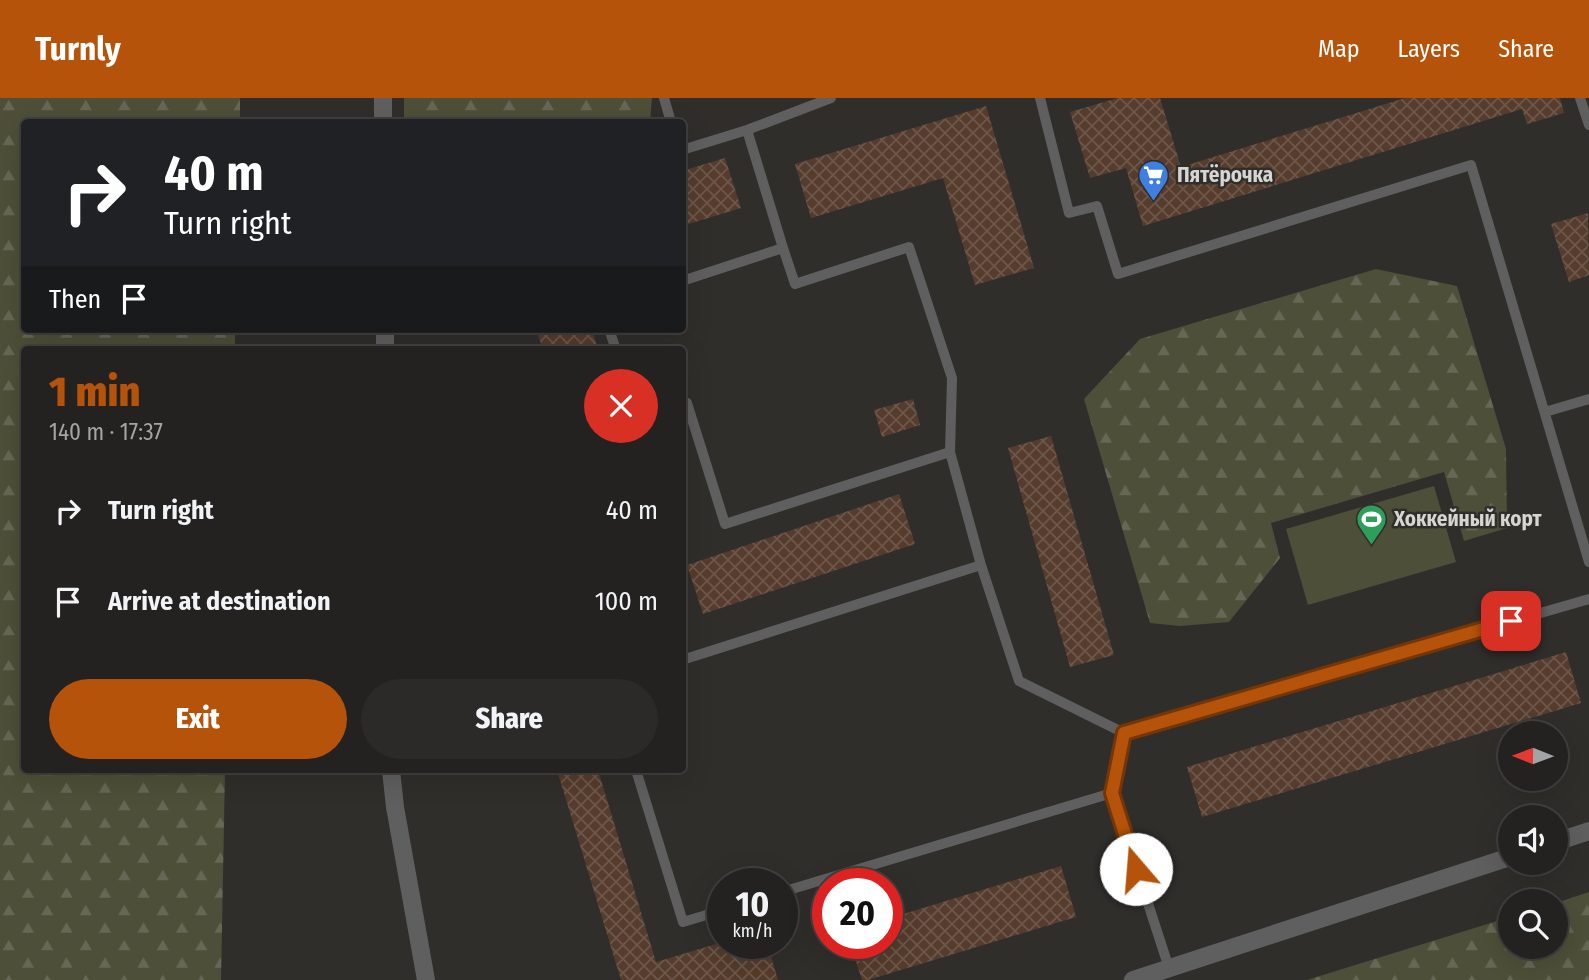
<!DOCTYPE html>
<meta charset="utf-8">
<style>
:root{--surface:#242220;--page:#2c2a29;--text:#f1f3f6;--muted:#a3a4a5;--line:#413f3e;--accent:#b45309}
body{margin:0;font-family:"Fira Sans Condensed",sans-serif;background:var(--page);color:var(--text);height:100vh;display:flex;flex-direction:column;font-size:26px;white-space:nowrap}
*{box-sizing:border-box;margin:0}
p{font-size:23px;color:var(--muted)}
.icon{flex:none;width:38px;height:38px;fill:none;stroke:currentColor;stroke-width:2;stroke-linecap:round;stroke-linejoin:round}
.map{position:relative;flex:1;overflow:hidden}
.sheet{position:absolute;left:21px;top:248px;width:665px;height:427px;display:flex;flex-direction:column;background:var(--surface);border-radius:7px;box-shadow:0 7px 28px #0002,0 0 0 2px var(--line)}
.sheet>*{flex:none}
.guide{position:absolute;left:21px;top:21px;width:665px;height:214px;border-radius:7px;box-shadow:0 7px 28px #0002,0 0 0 2px var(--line);background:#202124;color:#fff;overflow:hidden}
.needle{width:46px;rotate:271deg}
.buttons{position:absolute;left:1498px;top:623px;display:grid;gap:14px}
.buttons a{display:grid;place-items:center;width:70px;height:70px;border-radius:50%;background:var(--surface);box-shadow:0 7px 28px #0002,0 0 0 2px var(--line);font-size:35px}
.speed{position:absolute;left:707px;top:770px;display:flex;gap:14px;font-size:35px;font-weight:700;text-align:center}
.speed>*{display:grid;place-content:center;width:91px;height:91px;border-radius:50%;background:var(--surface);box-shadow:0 7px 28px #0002,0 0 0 2px var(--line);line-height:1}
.speed small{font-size:18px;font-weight:400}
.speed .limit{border:10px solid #d22;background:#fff;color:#111}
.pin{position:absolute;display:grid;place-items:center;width:60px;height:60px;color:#fff;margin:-30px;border-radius:14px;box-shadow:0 4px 10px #0006}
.me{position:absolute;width:77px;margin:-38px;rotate:342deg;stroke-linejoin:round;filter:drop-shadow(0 0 5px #0008)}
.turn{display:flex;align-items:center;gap:24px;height:147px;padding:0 28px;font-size:32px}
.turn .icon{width:91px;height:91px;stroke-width:2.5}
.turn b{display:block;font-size:49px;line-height:60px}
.then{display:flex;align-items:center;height:66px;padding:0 28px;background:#0003;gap:14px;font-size:26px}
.round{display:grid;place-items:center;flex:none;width:74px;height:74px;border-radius:37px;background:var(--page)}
.head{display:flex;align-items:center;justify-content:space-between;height:119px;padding:0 28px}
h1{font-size:42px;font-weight:800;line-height:52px;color:var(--accent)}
.cta{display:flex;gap:14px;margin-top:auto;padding:14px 28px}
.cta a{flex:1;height:80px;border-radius:42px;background:var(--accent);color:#fff;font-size:28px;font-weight:800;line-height:80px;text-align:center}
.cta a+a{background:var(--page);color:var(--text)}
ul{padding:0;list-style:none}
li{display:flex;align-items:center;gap:21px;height:91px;padding:0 28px}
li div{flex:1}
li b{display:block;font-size:26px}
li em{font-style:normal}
header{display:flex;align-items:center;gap:42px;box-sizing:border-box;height:98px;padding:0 35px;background:var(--accent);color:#fff}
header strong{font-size:33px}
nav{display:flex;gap:38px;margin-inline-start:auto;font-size:24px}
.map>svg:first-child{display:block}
</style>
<header>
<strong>Turnly</strong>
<nav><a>Map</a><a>Layers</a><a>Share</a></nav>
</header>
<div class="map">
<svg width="1589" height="882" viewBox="0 0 1589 882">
<defs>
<pattern id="forest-firs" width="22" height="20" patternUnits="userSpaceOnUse" patternTransform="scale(1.75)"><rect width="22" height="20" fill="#4d4f38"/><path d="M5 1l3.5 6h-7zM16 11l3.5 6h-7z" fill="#666754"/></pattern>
<pattern id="building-cross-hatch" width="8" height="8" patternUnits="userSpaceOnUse" patternTransform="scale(1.75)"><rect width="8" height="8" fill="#553c2c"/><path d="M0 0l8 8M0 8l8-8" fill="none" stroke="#6d574a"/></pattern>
</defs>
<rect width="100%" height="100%" fill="#302e2b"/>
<path fill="#4d4f38" d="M 1434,388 L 1456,464 L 1308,507 L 1286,431 Z"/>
<path fill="url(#forest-firs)" d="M 0,0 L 240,0 L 240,24 L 24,24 L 24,231 L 235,231 L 235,252 L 24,252 L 24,672 L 225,672 L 221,882 L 0,882 Z
M 404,0 L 652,0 L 650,24 L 404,24 Z
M 1376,171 L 1457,188 L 1506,351 L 1507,430 L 1464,443 L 1444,374 L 1271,425 L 1280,460 L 1229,524 L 1180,528 L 1150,525 L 1084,301 L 1140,241 Z
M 1589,794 L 1589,882 L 1307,882 L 1510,819 L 1510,849 L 1556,849 L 1556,805 Z"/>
<path fill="url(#building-cross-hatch)" d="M 1118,0 L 1160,0 L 1181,69 L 1405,0 L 1560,0 L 1564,15 L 1527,26 L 1522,11 L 1143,128 L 1126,70 L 1090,80 L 1070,14 Z
M 986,8 L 1034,170 L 975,187 L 943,80 L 811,120 L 795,66 Z
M 725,60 L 741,110 L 682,128 L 682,73 Z
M 1588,115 L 1589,177 L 1569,184 L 1551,126 Z
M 536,231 L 592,231 L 598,252 L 543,252 Z
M 913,301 L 920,327 L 882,339 L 874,312 Z
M 1051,338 L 1114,557 L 1070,569 L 1008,350 Z
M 899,396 L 915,446 L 703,516 L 687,467 Z
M 1566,554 L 1581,605 L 1202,719 L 1187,669 Z
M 557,672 L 598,672 L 656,864 L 723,844 L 723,845 L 767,845 L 778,882 L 621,882 Z
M 1061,768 L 1076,819 L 868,882 L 862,882 L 850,845 L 887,845 L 887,821 Z"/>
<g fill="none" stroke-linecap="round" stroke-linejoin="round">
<path stroke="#5e5f5e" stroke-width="10" d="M 664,0 L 671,24
M 1040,0 L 1069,115 L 1097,108 L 1118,176 L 1471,67 L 1589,464
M 1580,0 L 1589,27
M 747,32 L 783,150
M 682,52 L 747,32 L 831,0
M 682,183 L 783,150 L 795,186 L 909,149 L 952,280 L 950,354 L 981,467 L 1019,583 L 1124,635 L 1112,695 L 1169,870
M 609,231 L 616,252
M 682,306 L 687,305 L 725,426 L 950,354
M 1545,314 L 1589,301
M 682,562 L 981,467
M 1124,635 L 1589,501
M 636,672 L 683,824 L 723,812
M 782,794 L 1112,695"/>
<path stroke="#5e5f5e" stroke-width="18" d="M 383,24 L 383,0
M 385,252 L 385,231
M 391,672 L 395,709 L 426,882
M 1556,744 L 1589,733
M 1133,882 L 1510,759"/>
</g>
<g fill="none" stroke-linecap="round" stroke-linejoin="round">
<defs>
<path id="route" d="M 1136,771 L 1112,695 L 1124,635 L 1511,523"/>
</defs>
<use href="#route" stroke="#753606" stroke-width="18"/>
<use href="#route" stroke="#b45309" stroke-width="12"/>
</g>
<defs>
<symbol id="supermarket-pin" viewBox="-11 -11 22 30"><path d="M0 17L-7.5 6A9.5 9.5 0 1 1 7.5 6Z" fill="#3f7fe0" stroke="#302e2b"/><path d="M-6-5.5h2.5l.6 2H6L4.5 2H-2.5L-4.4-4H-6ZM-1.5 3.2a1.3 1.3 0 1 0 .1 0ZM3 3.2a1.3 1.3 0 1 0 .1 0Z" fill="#fff"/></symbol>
<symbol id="stadium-pin" viewBox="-11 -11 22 30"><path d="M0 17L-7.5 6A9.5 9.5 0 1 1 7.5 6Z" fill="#2e9e5b" stroke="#302e2b"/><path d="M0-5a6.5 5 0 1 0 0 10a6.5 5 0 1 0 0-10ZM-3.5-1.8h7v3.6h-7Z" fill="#fff"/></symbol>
</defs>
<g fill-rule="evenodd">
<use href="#supermarket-pin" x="1136" y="60" width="35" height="47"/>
<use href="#stadium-pin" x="1354" y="404" width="35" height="47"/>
</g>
<g text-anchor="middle" stroke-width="5" stroke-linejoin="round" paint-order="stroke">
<g font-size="21" font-weight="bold" fill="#d6d5d2" stroke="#302e2b" text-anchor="start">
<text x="1177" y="84">Пятёрочка</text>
<text x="1394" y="428">Хоккейный корт</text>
</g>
</g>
</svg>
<div class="buttons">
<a><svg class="needle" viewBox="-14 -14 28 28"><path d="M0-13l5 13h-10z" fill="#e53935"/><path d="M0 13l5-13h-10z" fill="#a3a4a5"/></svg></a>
<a><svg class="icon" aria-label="sound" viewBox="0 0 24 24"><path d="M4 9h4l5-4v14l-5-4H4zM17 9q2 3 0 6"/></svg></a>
<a><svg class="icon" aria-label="search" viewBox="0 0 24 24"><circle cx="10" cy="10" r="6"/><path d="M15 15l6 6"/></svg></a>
</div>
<div class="speed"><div>10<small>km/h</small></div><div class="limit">20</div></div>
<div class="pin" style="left:1511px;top:523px;background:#d93025"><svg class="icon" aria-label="arrive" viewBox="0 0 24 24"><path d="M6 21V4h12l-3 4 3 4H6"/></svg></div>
<svg class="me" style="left:1136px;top:771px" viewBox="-20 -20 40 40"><circle r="19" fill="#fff"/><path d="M0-13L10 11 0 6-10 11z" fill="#b45309"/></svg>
<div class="guide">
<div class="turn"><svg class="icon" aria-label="right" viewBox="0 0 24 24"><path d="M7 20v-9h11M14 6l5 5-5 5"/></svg><div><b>40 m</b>Turn right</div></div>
<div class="then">Then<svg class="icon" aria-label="arrive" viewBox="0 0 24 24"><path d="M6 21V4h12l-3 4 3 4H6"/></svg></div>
</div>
<section class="sheet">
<div class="head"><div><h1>1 min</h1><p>140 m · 17:37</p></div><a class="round" style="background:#d93025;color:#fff"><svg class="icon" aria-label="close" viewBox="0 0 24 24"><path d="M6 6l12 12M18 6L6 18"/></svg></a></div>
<ul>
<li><svg class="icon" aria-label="right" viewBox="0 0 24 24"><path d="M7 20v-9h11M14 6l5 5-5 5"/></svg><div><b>Turn right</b></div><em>40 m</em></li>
<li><svg class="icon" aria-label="arrive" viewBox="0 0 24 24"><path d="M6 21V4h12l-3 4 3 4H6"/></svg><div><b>Arrive at destination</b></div><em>100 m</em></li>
</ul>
<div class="cta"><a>Exit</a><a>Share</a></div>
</section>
</div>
